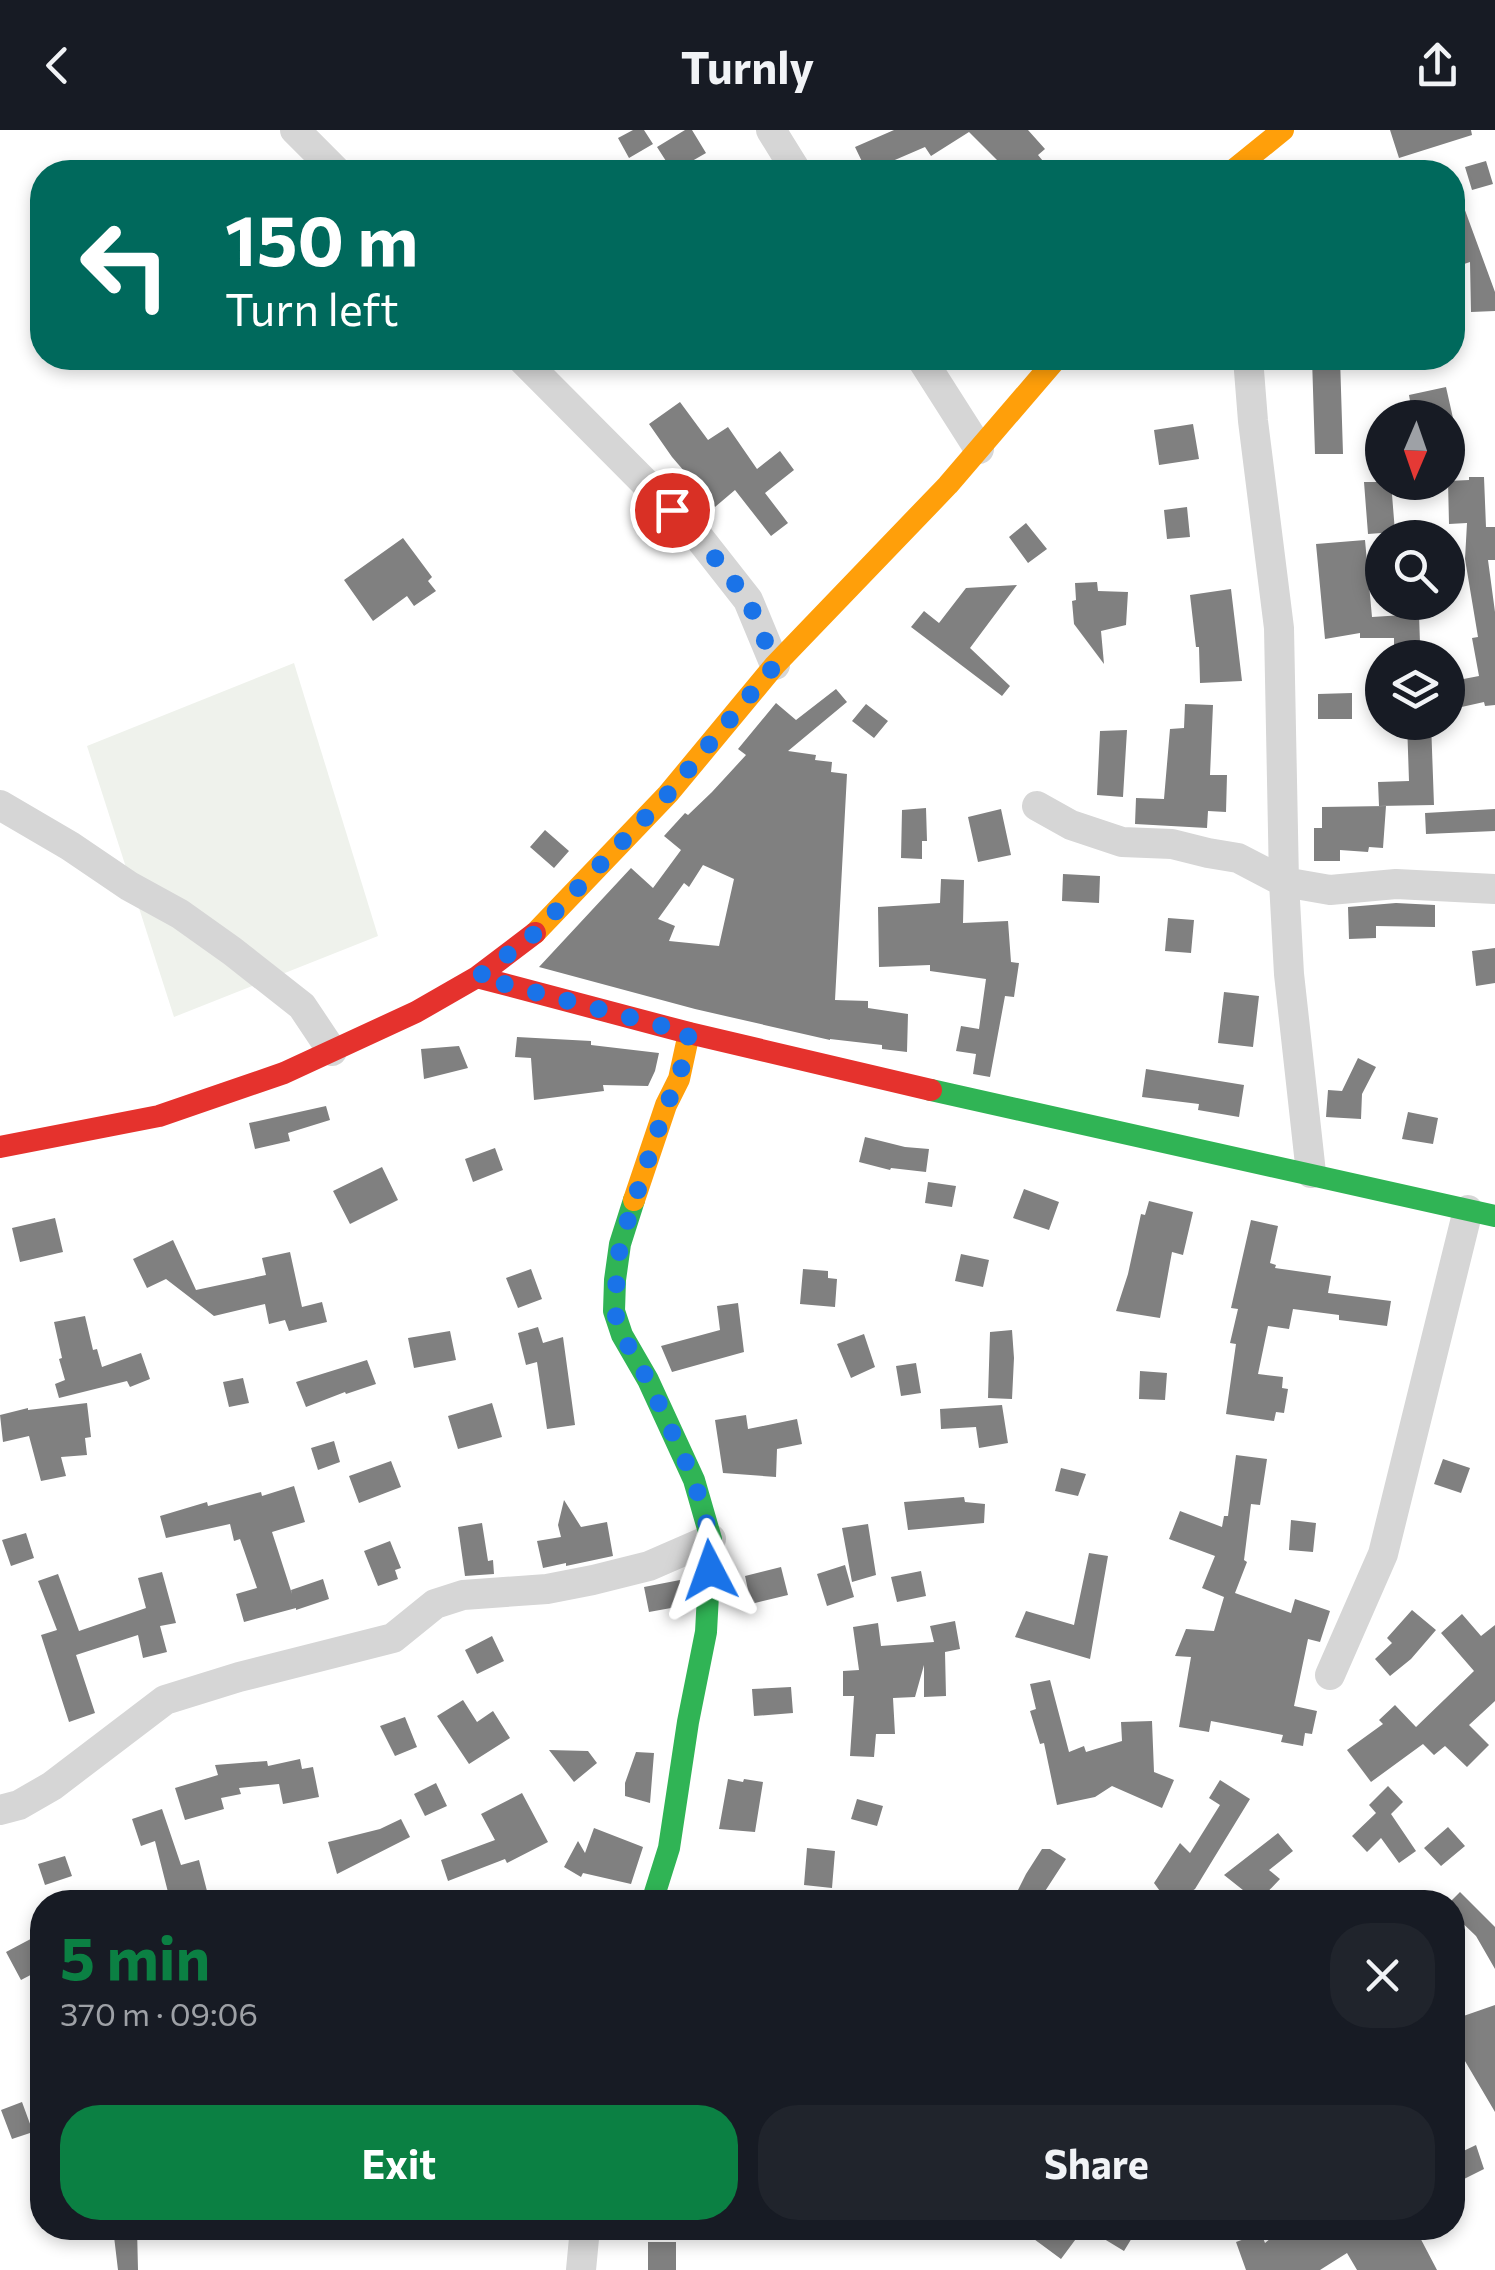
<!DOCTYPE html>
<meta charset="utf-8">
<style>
:root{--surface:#171b24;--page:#20242c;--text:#f1f3f6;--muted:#9ea1a6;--accent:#0b8043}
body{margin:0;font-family:Commissioner,sans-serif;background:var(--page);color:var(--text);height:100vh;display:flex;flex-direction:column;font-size:38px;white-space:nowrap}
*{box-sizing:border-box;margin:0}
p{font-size:32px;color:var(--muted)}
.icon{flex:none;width:55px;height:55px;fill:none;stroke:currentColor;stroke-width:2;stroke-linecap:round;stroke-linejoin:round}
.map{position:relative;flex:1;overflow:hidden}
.sheet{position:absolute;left:30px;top:1760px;width:1435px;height:350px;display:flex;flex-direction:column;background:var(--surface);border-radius:40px;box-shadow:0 5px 15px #0003}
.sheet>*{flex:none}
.hud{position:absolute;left:30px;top:30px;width:1435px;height:210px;border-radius:40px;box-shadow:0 5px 15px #0003;background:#00695c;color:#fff;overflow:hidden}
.needle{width:65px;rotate:182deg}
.tools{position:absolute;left:1365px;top:270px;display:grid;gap:20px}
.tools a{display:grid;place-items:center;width:100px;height:100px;border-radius:50%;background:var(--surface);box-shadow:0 5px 15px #0003;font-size:50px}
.pin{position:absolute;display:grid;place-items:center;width:85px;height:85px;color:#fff;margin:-42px;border:5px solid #fff;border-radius:50%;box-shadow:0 2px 10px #0007}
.me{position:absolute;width:110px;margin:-55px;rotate:356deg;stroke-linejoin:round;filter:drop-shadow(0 0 8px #0008)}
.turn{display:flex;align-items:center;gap:35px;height:210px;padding:0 30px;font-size:45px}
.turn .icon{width:130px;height:130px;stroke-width:2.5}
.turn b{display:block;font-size:70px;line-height:85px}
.round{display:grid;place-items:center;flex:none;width:105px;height:105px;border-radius:40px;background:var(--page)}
.head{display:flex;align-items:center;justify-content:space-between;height:170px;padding:0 30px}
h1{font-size:60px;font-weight:700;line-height:75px;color:var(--accent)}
.button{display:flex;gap:20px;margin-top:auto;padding:20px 30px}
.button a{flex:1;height:115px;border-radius:40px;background:var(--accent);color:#fff;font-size:40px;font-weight:700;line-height:115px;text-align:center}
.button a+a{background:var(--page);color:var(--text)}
header{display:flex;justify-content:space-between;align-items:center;height:130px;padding:0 30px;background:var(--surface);font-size:45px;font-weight:700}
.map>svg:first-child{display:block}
</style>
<header><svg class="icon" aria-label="back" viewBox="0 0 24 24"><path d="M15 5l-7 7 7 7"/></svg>Turnly<svg class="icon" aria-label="share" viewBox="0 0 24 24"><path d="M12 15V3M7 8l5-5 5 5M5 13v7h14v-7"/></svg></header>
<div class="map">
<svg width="1495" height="2140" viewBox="0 0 1495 2140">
<rect width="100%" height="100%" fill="#fff"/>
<path fill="#eff2ec" d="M 294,533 L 378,806 L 174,887 L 87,616 Z"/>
<path fill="#808080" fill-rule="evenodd" d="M 633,0 L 644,0 L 653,14 L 629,28 L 618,8 Z
M 685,0 L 692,0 L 706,23 L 673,42 L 657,17 Z
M 894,0 L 1028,0 L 1045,19 L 1038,25 L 1052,42 L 1009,42 L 969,2 L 931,26 L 925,17 L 867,42 L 855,17 Z
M 1390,0 L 1471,0 L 1472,5 L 1399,28 Z
M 1486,31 L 1493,54 L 1472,60 L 1465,37 Z
M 1452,53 L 1455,53 L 1495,162 L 1495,181 L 1471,182 L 1470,132 L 1452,138 Z
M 1312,228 L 1340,228 L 1343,324 L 1315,324 Z
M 1446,257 L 1453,288 L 1413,288 L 1409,265 Z
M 680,272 L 708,310 L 728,297 L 757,339 L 780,321 L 794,340 L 765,363 L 788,393 L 771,406 L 735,360 L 715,377 L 672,327 L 649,294 Z
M 1193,294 L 1199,329 L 1159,335 L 1154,300 Z
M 1469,347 L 1484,347 L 1486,397 L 1495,397 L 1495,430 L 1488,430 L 1495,482 L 1495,575 L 1485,576 L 1484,572 L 1448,580 L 1448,552 L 1479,546 L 1472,508 L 1478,507 L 1465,429 L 1467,393 L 1449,394 L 1448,351 L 1469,350 Z
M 1364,352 L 1391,352 L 1395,402 L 1368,404 Z
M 1187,377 L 1190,407 L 1167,409 L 1164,380 Z
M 1026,393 L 1047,419 L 1028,433 L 1009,407 Z
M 403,408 L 432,447 L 428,451 L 436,461 L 414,476 L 407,466 L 373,491 L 344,450 Z
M 1365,410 L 1372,487 L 1419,484 L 1420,513 L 1394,515 L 1394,508 L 1360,508 L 1360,503 L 1325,509 L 1316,414 Z
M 1097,452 L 1098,461 L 1128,462 L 1126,495 L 1101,501 L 1104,534 L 1074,494 L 1072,471 L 1076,470 L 1075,453 Z
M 1017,455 L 970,518 L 1010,556 L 1002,566 L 911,497 L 924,481 L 939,493 L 966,458 Z
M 1231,459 L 1242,551 L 1200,553 L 1199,517 L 1196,517 L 1190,465 Z
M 836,559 L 847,572 L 788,621 L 816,625 L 815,630 L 832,632 L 831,642 L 847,644 L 835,870 L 868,871 L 868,878 L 908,884 L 907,922 L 882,919 L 882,915 L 830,909 L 830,910 L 695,879 L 539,837 L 631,738 L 653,758 L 681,720 L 664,706 L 685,683 L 688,685 L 712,662 L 746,625 L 738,619 L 776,573 L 796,590 ZM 703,735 L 734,749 L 719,816 L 669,811 L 675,796 L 658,789 L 684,753 L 689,757 Z
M 1352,563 L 1352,589 L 1318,589 L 1318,564 Z
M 866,574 L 888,591 L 874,608 L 852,591 Z
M 1185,574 L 1213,575 L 1210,645 L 1227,645 L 1226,682 L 1208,681 L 1207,698 L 1135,694 L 1136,668 L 1164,669 L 1170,599 L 1184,598 Z
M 1407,592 L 1431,592 L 1434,675 L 1379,676 L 1378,652 L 1409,651 Z
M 1127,600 L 1123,667 L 1097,665 L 1100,601 Z
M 1386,676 L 1383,718 L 1369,717 L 1368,722 L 1340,720 L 1340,731 L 1314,731 L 1314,698 L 1322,698 L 1322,677 Z
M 926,678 L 927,711 L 922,711 L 922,729 L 901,728 L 902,680 Z
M 1001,679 L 1011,725 L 978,732 L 968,687 Z
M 1495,679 L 1495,701 L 1426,704 L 1425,683 Z
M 545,700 L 569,721 L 554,738 L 530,717 Z
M 1063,744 L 1100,746 L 1099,773 L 1062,771 Z
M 941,749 L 964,750 L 963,793 L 1008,791 L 1011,832 L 1019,833 L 1014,867 L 1005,866 L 990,947 L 973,944 L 976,924 L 956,921 L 961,896 L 979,899 L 986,849 L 930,841 L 930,835 L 879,837 L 878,777 L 940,773 Z
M 1396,773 L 1435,775 L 1435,797 L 1376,796 L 1376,808 L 1349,809 L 1348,777 Z
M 1168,788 L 1194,790 L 1191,823 L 1165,821 Z
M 1495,818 L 1495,853 L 1476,856 L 1472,821 Z
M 1224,862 L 1259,866 L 1253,917 L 1218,913 Z
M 517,907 L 591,911 L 591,915 L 659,923 L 655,941 L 648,956 L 603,955 L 604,961 L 534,970 L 531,928 L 515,927 Z
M 459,916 L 468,938 L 424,949 L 421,919 Z
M 1358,928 L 1376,937 L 1362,964 L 1361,989 L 1326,987 L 1328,960 L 1342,961 Z
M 1146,939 L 1244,955 L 1239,987 L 1198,980 L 1199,974 L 1142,967 Z
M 326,976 L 330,990 L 288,1003 L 290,1011 L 255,1019 L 249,993 Z
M 1408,982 L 1438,988 L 1433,1014 L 1402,1009 Z
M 865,1007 L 905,1017 L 929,1019 L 926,1042 L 891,1038 L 890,1040 L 859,1032 Z
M 495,1018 L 503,1040 L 473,1052 L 465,1029 Z
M 382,1037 L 398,1070 L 350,1094 L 333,1061 Z
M 928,1052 L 956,1056 L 952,1077 L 925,1073 Z
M 1024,1059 L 1059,1072 L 1049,1100 L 1013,1088 Z
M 1149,1071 L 1193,1082 L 1183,1125 L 1172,1122 L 1160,1188 L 1116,1181 L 1128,1144 L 1141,1084 L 1145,1085 Z
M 55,1088 L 63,1122 L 20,1132 L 12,1098 Z
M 1251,1090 L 1278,1096 L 1270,1133 L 1276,1135 L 1275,1138 L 1331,1146 L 1328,1163 L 1391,1171 L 1387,1196 L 1339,1190 L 1339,1185 L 1293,1179 L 1289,1199 L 1268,1196 L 1258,1244 L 1283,1247 L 1282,1258 L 1288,1259 L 1284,1283 L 1276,1282 L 1274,1291 L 1226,1284 L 1236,1214 L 1230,1213 L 1238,1179 L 1231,1178 Z
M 173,1110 L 196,1160 L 266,1145 L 262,1128 L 290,1122 L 302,1177 L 322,1172 L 327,1192 L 289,1201 L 285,1190 L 269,1194 L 265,1174 L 214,1186 L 166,1149 L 147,1158 L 133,1129 Z
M 961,1124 L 989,1130 L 983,1157 L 955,1151 Z
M 531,1139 L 542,1169 L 518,1178 L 506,1148 Z
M 803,1139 L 828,1141 L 828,1148 L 837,1149 L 835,1177 L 800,1174 Z
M 738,1173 L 744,1222 L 672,1242 L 661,1216 L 720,1200 L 717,1176 Z
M 85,1186 L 93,1220 L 97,1219 L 102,1237 L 141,1223 L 150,1249 L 130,1257 L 127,1251 L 59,1268 L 55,1254 L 65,1250 L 59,1229 L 62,1228 L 54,1192 Z
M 538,1197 L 543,1213 L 563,1207 L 575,1295 L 547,1299 L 537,1232 L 526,1235 L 518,1203 Z
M 1012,1200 L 1014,1228 L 1012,1269 L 988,1268 L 990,1202 Z
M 450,1201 L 456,1230 L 414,1238 L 408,1208 Z
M 864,1204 L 875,1237 L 851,1248 L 837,1214 Z
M 367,1230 L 376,1254 L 346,1264 L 345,1262 L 306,1277 L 296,1252 Z
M 916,1233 L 921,1263 L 901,1266 L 896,1236 Z
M 1140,1241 L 1167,1243 L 1165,1270 L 1139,1269 Z
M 243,1248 L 249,1273 L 229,1277 L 223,1252 Z
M 87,1273 L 91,1307 L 85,1308 L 87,1325 L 61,1327 L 66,1346 L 41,1351 L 29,1306 L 3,1312 L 0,1285 L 28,1278 L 28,1280 Z
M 492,1273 L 502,1307 L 458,1319 L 448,1286 Z
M 1002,1275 L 1008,1313 L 979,1318 L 976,1297 L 941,1299 L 940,1279 Z
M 746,1285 L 748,1299 L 797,1289 L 802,1314 L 777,1319 L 776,1347 L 723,1343 L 715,1290 Z
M 334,1311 L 340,1332 L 318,1340 L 311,1318 Z
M 1236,1325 L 1267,1329 L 1260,1375 L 1251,1374 L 1244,1430 L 1247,1432 L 1235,1463 L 1291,1483 L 1295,1469 L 1330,1481 L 1320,1512 L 1308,1509 L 1294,1576 L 1317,1581 L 1312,1604 L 1305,1603 L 1303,1616 L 1281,1612 L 1283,1605 L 1211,1591 L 1209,1602 L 1179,1597 L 1191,1527 L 1175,1526 L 1186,1499 L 1214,1501 L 1224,1467 L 1202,1458 L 1215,1426 L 1169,1409 L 1180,1381 L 1222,1397 L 1224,1386 L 1228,1386 Z
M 1443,1329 L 1470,1338 L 1461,1363 L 1434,1354 Z
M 391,1331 L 401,1357 L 359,1373 L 349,1346 Z
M 1061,1338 L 1086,1344 L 1078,1366 L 1055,1361 Z
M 294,1356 L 305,1392 L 272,1402 L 292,1464 L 291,1460 L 323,1449 L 329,1469 L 296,1480 L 296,1478 L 244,1492 L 236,1464 L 257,1458 L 240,1409 L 234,1411 L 230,1394 L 166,1408 L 160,1386 L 207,1372 L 208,1376 L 261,1362 L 262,1366 Z
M 964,1367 L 965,1372 L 985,1374 L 984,1393 L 908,1400 L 904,1372 Z
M 564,1370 L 581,1397 L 607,1392 L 613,1426 L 566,1436 L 566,1433 L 543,1438 L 537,1411 L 561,1407 L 558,1395 Z
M 1291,1390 L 1316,1393 L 1313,1422 L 1289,1420 Z
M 482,1393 L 488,1431 L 493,1430 L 494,1444 L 465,1446 L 458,1397 Z
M 868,1394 L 876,1445 L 852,1452 L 842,1398 Z
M 26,1403 L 34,1428 L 11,1436 L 2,1410 Z
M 390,1411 L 401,1438 L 395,1440 L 398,1449 L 378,1456 L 364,1421 Z
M 1089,1423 L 1108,1426 L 1090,1529 L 1015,1507 L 1026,1481 L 1074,1495 Z
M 845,1435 L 854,1467 L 827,1476 L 817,1444 Z
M 781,1437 L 788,1465 L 751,1474 L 745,1446 Z
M 921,1441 L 926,1466 L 897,1472 L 891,1447 Z
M 162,1442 L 176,1493 L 160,1496 L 167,1522 L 143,1528 L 138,1505 L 76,1525 L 95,1583 L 69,1592 L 41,1505 L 57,1500 L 38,1451 L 58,1444 L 79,1501 L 146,1478 L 138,1448 Z
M 680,1450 L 682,1476 L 649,1482 L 644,1457 Z
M 1412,1480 L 1436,1500 L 1411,1529 L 1390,1546 L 1375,1529 L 1392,1513 L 1387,1508 Z
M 1462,1484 L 1481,1506 L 1495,1495 L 1495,1571 L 1469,1595 L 1489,1615 L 1467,1637 L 1445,1616 L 1434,1625 L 1423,1614 L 1371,1652 L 1347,1620 L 1383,1594 L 1379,1590 L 1395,1575 L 1416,1597 L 1474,1541 L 1441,1503 Z
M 955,1491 L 960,1519 L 945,1522 L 946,1566 L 924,1567 L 924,1535 L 915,1567 L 893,1568 L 895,1604 L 876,1604 L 874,1627 L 850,1626 L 854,1566 L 843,1566 L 843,1541 L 859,1540 L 853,1497 L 878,1493 L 881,1516 L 934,1512 L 930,1496 Z
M 492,1506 L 504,1531 L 477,1544 L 465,1520 Z
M 1050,1550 L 1069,1622 L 1084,1616 L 1086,1622 L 1122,1611 L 1121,1592 L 1152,1591 L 1154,1642 L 1174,1650 L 1162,1678 L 1112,1656 L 1095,1667 L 1057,1675 L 1044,1613 L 1040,1614 L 1030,1581 L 1036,1579 L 1030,1554 Z
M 791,1557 L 793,1583 L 754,1586 L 752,1559 Z
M 463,1570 L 477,1592 L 493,1581 L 510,1608 L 469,1634 L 437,1586 Z
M 405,1587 L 417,1617 L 395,1626 L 380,1596 Z
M 549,1620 L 588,1621 L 597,1633 L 574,1652 Z
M 636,1622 L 654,1623 L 650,1673 L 625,1666 L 625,1653 Z
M 300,1629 L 302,1639 L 313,1637 L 319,1667 L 283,1674 L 279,1654 L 239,1658 L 241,1664 L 221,1668 L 224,1679 L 185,1690 L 175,1658 L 218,1645 L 215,1635 L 267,1631 L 268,1636 Z
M 728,1649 L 743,1652 L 744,1649 L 763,1652 L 755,1702 L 719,1699 Z
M 1220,1650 L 1250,1669 L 1195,1759 L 1175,1772 L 1168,1772 L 1154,1753 L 1180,1713 L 1190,1723 L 1220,1675 L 1209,1668 Z
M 436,1653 L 447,1676 L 425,1686 L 414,1664 Z
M 1388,1656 L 1403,1672 L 1391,1684 L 1416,1721 L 1399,1733 L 1381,1708 L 1367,1722 L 1352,1706 L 1376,1683 L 1369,1675 Z
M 522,1663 L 548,1712 L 507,1733 L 505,1729 L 448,1751 L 441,1730 L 495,1710 L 481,1684 Z
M 857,1669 L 883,1676 L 877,1696 L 851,1689 Z
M 162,1679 L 181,1735 L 199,1730 L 207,1761 L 170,1770 L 155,1711 L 141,1716 L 132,1689 Z
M 401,1689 L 410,1707 L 337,1744 L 328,1712 L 380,1699 Z
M 1448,1697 L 1465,1716 L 1441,1736 L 1424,1718 Z
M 594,1698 L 643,1717 L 631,1754 L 583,1743 L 581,1747 L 564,1737 L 578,1711 L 585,1723 Z
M 1278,1703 L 1293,1721 L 1269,1740 L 1280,1749 L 1258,1772 L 1224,1745 Z
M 807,1718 L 835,1721 L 832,1758 L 804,1755 Z
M 1042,1719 L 1050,1719 L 1066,1729 L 1038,1772 L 1012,1772 L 1026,1744 Z
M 65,1726 L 72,1746 L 45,1755 L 38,1734 Z
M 1460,1762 L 1495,1797 L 1495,1839 L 1476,1806 L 1452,1783 L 1452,1772 L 1450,1772 Z
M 42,1803 L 42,1839 L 21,1850 L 6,1822 Z
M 1495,1875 L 1495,1982 L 1452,1909 L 1452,1890 Z
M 22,1972 L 33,2002 L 12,2009 L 1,1980 Z
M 1476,2015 L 1484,2039 L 1464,2049 L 1453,2026 Z
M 113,2098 L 137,2098 L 138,2140 L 118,2140 Z
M 1019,2098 L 1084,2098 L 1061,2129 Z
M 1086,2098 L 1138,2098 L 1124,2121 Z
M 1283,2098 L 1415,2098 L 1437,2140 L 1357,2140 L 1347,2123 L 1320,2140 L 1246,2140 L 1236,2112 L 1261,2103 L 1265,2113 Z
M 648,2112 L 676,2112 L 676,2140 L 648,2140 Z"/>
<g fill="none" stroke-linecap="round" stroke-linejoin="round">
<path stroke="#d6d6d6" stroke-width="30" d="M 295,0 L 337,42
M 771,0 L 797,42
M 521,228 L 697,405 L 748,470 L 775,535
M 921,228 L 979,319
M 1248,228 L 1253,291 L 1279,498 L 1284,752 L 1289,844 L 1311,1043
M 0,675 L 70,716 L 129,756 L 180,784 L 232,821 L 302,876 L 332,921
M 1037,676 L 1071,695 L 1122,712 L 1172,714 L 1208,723 L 1238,728 L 1284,752 L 1330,760 L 1396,754 L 1495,759
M 1330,1545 L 1383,1424 L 1468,1080
M 0,1680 L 19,1675 L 52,1656 L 165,1570 L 239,1547 L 393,1508 L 435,1474 L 463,1465 L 547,1459 L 593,1450 L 649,1436 L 711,1409
M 581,2140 L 585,2098"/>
<path stroke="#30b455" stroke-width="22" d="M 931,960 L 1495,1086
M 634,1070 L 620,1114 L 615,1150 L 614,1181 L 622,1205 L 648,1250 L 694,1350 L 711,1409 L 706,1502 L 688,1592 L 669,1718 L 652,1772"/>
<path stroke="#ff9f0a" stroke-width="22" d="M 1231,42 L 1283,0
M 535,803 L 668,664 L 775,535 L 948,355 L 1057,228
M 634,1070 L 666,975 L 679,949 L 689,903"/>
<path stroke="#e5322d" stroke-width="22" d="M 477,847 L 689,903 L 931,960
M 0,1017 L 159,986 L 284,943 L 416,882 L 477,847 L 535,803"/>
</g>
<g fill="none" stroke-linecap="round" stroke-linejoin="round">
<path stroke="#1a73e8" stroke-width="18" stroke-dasharray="0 32.4" d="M 672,380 L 697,405 L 748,470 L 775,535 L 668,664 L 531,807 L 478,847 L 689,903 L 679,949 L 666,976 L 620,1114 L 614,1180 L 622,1205 L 648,1250 L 694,1350 L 711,1409 L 710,1440"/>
</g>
</svg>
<div class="tools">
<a><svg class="needle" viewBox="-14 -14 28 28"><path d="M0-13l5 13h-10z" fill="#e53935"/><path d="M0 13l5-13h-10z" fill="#9ea1a6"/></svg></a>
<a><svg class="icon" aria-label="search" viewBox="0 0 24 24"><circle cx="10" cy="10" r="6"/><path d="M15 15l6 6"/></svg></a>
<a><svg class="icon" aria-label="layers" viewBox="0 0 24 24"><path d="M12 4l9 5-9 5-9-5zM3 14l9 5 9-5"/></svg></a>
</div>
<div class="pin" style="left:672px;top:380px;background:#d93025"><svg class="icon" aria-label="arrive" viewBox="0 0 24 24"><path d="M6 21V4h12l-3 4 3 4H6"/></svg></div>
<svg class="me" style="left:710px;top:1440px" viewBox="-20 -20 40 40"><path d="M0-17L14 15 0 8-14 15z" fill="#1a73e8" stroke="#fff" stroke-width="4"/></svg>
<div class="hud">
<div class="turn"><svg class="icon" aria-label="left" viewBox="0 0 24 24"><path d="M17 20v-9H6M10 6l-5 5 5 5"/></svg><div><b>150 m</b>Turn left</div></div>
</div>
<section class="sheet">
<div class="head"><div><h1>5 min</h1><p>370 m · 09:06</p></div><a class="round"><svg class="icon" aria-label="close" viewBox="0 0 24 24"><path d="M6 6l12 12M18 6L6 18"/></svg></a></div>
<div class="button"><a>Exit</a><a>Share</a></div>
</section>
</div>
